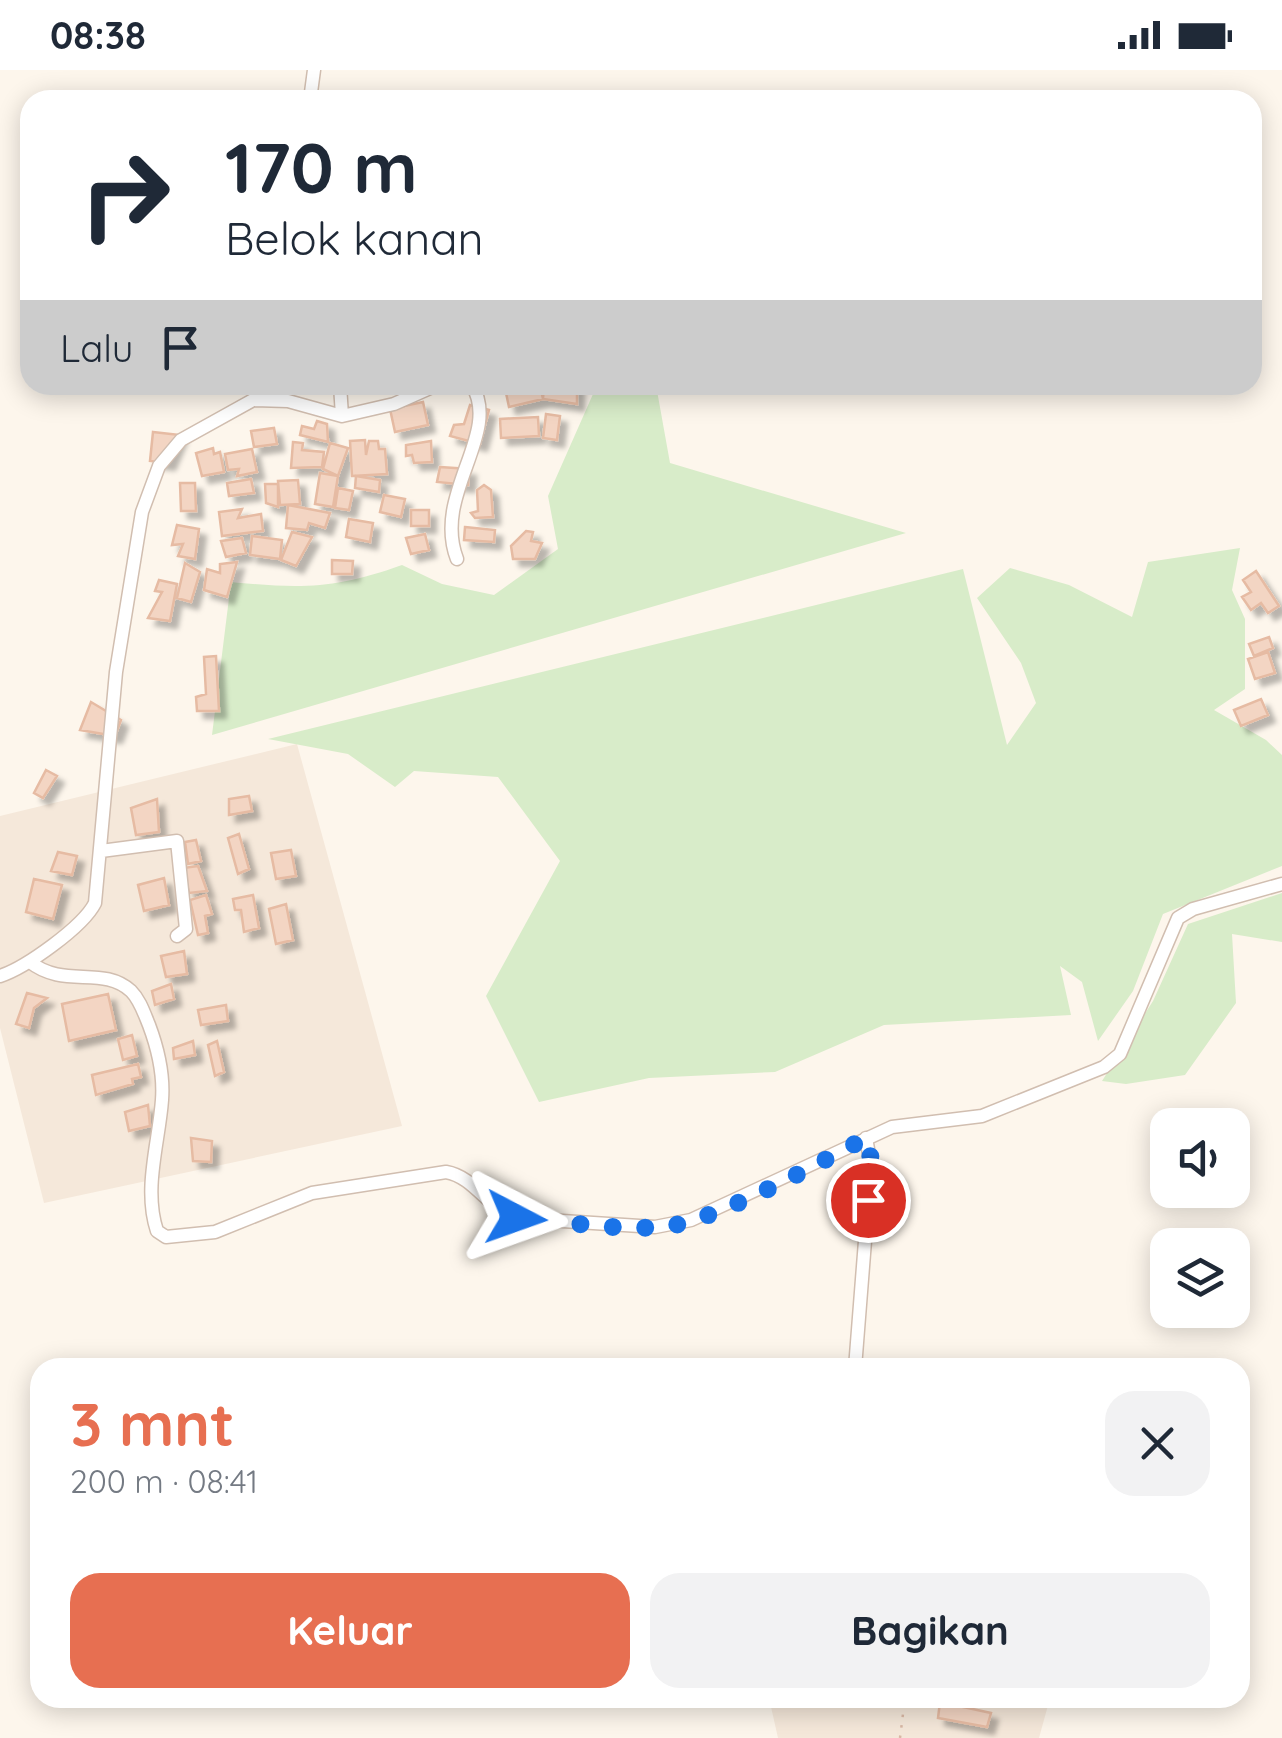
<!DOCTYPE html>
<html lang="id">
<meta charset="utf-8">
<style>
:root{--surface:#fff;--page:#f2f2f3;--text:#1f2937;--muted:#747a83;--accent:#e76f51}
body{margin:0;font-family:Quicksand,sans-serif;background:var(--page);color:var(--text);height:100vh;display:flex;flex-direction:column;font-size:38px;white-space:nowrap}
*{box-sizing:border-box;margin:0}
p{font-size:32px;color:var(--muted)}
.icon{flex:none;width:55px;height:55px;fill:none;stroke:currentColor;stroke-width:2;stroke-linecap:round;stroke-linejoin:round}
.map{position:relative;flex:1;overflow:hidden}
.details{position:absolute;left:30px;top:1288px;width:1220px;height:350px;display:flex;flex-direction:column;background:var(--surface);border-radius:30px;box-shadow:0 5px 25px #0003}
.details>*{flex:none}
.top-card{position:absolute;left:20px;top:20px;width:1242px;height:305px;border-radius:30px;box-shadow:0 5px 25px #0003;background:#fff;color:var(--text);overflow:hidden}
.fabs{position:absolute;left:1150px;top:1038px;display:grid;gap:20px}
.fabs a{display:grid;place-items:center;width:100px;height:100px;border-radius:20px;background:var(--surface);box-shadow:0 5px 25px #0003;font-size:50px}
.pin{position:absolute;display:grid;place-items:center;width:85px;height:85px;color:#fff;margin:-42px;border:5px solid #fff;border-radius:50%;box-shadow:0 2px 10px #0007}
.me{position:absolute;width:110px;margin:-55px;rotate:94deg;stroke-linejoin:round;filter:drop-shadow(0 0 8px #0008)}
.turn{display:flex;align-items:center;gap:35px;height:210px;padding:0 40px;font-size:45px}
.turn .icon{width:130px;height:130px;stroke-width:2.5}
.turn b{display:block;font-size:70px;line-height:85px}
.then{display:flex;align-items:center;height:95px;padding:0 40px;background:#0003;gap:20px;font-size:38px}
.round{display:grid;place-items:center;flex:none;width:105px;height:105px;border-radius:30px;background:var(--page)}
.summary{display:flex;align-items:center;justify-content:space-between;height:170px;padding:0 40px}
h1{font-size:60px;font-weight:700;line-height:75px;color:var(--accent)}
.action{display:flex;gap:20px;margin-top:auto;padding:20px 40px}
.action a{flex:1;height:115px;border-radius:30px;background:var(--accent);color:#fff;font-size:40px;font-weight:700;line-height:115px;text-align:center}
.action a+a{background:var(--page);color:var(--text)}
.status{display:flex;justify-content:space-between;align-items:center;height:70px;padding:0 50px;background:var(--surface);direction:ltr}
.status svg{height:28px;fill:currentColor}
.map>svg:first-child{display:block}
</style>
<div class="status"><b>08:38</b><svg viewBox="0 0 49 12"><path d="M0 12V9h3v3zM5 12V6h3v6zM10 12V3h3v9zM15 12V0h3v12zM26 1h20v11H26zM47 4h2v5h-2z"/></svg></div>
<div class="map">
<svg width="1282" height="1668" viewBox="0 0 1282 1668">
<defs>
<filter id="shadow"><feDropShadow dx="7" dy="7" stdDeviation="2.5" flood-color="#0004"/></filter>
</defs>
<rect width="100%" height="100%" fill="#fdf6ec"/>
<path fill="#f5e8da" d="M 297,674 L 402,1056 L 44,1133 L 0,958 L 0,746 Z
M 769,1628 L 1050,1628 L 1039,1668 L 778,1668 Z"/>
<path fill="#d8ecc9" d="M 597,315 L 656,315 L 670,393 L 906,463 L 212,665 L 231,512 C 302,519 335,519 402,495 L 442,514 L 494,525 L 558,479 L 548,426 Z
M 1240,478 L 1232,520 L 1245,549 L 1245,619 L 1214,640 L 1266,670 L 1282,685 L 1282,796 L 1163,844 L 1133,921 L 1098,971 L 1082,912 L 1060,896 L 1071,945 L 884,955 L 775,1002 L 649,1008 L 539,1032 L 486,926 L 560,791 L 498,707 L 414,701 L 395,717 L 348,684 L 268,669 L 963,499 L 1007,675 L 1036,633 L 1021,593 L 977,528 L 1010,498 L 1069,515 L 1132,547 L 1148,492 Z
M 1282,823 L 1282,872 L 1232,864 L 1236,933 L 1185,1005 L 1126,1014 L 1102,1011 L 1153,931 L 1188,854 Z"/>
<path fill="#f3d5c3" stroke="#e6bba3" stroke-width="2.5" filter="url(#shadow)" d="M 540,315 L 543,329 L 509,337 L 506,323 Z
M 544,315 L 577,315 L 577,334 L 543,329 Z
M 423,332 L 428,355 L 395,362 L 390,339 Z
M 470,335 L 489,340 L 480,374 L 450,366 L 454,355 L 464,354 Z
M 546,344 L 560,346 L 557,370 L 543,368 Z
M 538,347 L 539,366 L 501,368 L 500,349 Z
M 317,351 L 327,354 L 328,372 L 300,365 L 302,356 L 314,359 Z
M 274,358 L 277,374 L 254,377 L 251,361 Z
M 153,362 L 180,365 L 168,393 L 150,391 Z
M 365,370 L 366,385 L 369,371 L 378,371 L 379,379 L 385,379 L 387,404 L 352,406 L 350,371 Z
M 431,371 L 432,392 L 414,393 L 412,385 L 406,386 L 406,375 Z
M 293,372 L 303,373 L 302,380 L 324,382 L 322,397 L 291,398 Z
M 330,373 L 348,378 L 338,406 L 323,399 Z
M 213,378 L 214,384 L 220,382 L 224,402 L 202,406 L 196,383 Z
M 252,379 L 257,402 L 237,406 L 239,399 L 228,400 L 225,384 Z
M 440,397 L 469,399 L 468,415 L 437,412 Z
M 320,403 L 338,406 L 333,437 L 315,434 Z
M 356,406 L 380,410 L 379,422 L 355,418 Z
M 251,409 L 254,423 L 229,426 L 227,413 Z
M 298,410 L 300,434 L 280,435 L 278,411 Z
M 180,413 L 195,413 L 196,441 L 181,441 Z
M 265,414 L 278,414 L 278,437 L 266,433 Z
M 484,415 L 491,420 L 493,447 L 475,448 L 471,443 L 478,441 L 477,420 Z
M 338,418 L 353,421 L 349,440 L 335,438 Z
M 384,425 L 405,429 L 401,447 L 380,442 Z
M 288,435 L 330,443 L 325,458 L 309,453 L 307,460 L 286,458 Z
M 242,439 L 238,448 L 261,444 L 263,461 L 222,466 L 219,442 Z
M 411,440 L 429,440 L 429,456 L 411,456 Z
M 349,449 L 373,453 L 370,472 L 346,467 Z
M 177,455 L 199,459 L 195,489 L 178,486 L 183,474 L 172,475 Z
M 465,457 L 495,460 L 494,472 L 464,470 Z
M 526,461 L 533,462 L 531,471 L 542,473 L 535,489 L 513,489 L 511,476 Z
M 292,462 L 312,467 L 296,496 L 281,490 Z
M 425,464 L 429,480 L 411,484 L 406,468 Z
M 252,466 L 282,470 L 280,489 L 250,485 Z
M 242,468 L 246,483 L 226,487 L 221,471 Z
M 332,490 L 353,491 L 352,504 L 332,504 Z
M 237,492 L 227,527 L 204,520 L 207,499 L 220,503 L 220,494 Z
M 185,493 L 200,502 L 191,532 L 177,528 Z
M 1256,501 L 1279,536 L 1268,543 L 1261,533 L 1251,540 L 1242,527 L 1251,522 L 1243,510 Z
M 159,510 L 177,514 L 170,551 L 148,548 L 162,522 L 155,521 Z
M 1269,567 L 1273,578 L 1254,586 L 1249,574 Z
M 1268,582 L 1275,603 L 1255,609 L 1248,589 Z
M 216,586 L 219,641 L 197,641 L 196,627 L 206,624 L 204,587 Z
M 1261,629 L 1268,645 L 1241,656 L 1234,640 Z
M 91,632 L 121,650 L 115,666 L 80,660 Z
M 46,700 L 57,706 L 43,728 L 34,723 Z
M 249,726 L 252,741 L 229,745 L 229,729 Z
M 157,729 L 159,762 L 136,765 L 131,738 Z
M 239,764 L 249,799 L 238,804 L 228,768 Z
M 196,770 L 201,791 L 188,794 L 185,772 Z
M 291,780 L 296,806 L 276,809 L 271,783 Z
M 58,782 L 77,786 L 72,805 L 51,801 Z
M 198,796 L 207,821 L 189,823 L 183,798 Z
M 164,808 L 169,835 L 144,841 L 138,815 Z
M 34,809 L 62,815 L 53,849 L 26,842 Z
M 206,825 L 212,844 L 205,846 L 208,863 L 198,865 L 190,830 Z
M 253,825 L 259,858 L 244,862 L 241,840 L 235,840 L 233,829 Z
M 286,834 L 293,870 L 276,874 L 269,839 Z
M 184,881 L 187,904 L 166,907 L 161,886 Z
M 171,914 L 174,929 L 155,935 L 152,921 Z
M 27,923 L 47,928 L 34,938 L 29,958 L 16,954 Z
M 108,924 L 116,960 L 69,971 L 62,934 Z
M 226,935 L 228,951 L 201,955 L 198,940 Z
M 132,965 L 137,986 L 123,990 L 118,969 Z
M 193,971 L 195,985 L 174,989 L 173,978 Z
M 217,971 L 224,1002 L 215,1006 L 208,975 Z
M 138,994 L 141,1007 L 132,1009 L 133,1014 L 96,1025 L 92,1005 Z
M 148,1035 L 150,1056 L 129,1061 L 125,1042 Z
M 191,1068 L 212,1071 L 211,1092 L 193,1091 Z
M 940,1632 L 991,1643 L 987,1657 L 938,1648 Z"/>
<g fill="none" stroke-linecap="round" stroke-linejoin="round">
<defs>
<path id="minor" d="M 310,30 L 314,0
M 342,346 L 394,334 L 437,315
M 457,489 C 432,424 502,364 472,315
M 101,781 L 177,771 L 186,859 L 177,866
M 30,892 C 64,919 103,895 131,921 C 140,930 144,943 149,955 C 158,979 164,1004 162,1030 C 159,1072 143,1119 157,1161 L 166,1167 L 215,1162 L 312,1123 L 446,1102 C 475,1107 488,1139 516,1148 L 655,1157 L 691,1150 L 892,1057 L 982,1046 L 1104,997 L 1120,984 L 1178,848 L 1193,839 L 1282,814
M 0,906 C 25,898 83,857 95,833 L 116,602 L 142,442 L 159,396 L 181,370 L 253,330 L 288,331 L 342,346 L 340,315
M 855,1298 L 871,1095 L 866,1068"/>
</defs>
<use href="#minor" stroke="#d1beb0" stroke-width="15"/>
<path stroke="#d9b8a5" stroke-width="2.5" stroke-dasharray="2.5 8" stroke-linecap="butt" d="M 900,1668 L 905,1628"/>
<use href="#minor" stroke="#fff" stroke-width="12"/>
</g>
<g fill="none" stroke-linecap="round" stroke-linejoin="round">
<path stroke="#1a73e8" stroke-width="18" stroke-dasharray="0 32.4" d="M 516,1148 C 565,1151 620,1162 669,1156 C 719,1149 819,1093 866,1068 L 871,1089 L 868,1130"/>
</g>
</svg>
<div class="fabs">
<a><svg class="icon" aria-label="sound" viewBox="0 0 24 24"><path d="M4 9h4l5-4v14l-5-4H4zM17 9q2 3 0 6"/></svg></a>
<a><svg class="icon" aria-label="layers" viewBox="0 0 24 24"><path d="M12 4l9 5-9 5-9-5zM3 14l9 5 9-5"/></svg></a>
</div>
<div class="pin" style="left:868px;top:1130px;background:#d93025"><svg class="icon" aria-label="arrive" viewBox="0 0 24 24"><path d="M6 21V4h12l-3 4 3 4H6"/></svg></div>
<svg class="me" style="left:516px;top:1148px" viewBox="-20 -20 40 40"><path d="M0-17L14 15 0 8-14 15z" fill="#1a73e8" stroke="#fff" stroke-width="4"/></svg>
<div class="top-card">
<div class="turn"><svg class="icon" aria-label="right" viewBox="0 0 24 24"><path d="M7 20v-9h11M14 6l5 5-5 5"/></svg><div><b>170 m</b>Belok kanan</div></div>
<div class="then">Lalu<svg class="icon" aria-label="arrive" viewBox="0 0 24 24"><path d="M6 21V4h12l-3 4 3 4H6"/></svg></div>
</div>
<section class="details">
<div class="summary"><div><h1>3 mnt</h1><p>200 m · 08:41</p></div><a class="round"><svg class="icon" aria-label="close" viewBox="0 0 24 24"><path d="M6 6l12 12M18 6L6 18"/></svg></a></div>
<div class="action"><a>Keluar</a><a>Bagikan</a></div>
</section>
</div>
